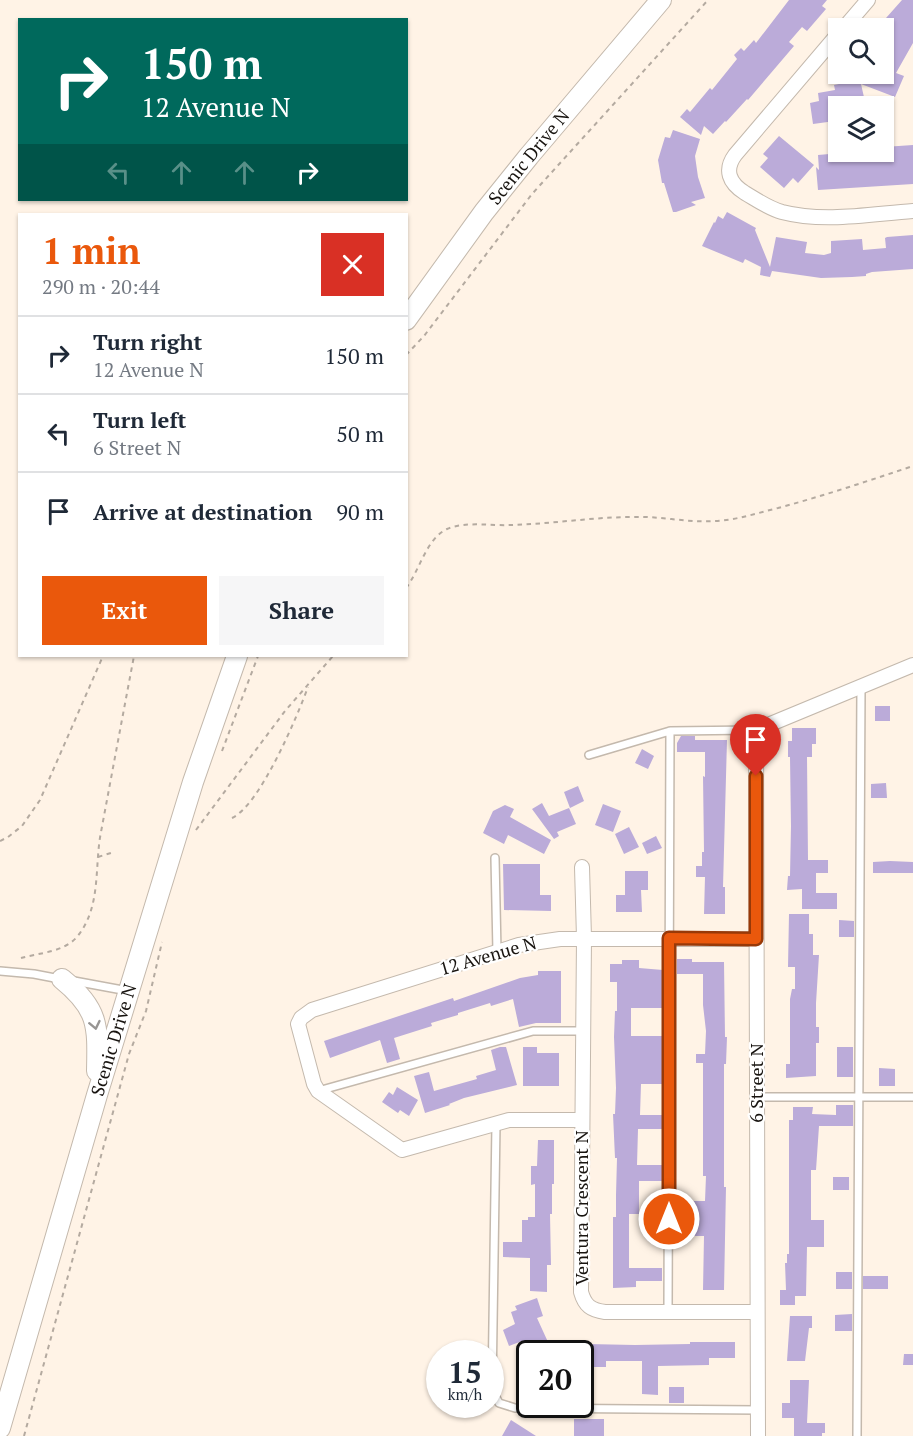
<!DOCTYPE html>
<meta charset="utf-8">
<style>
:root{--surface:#fff;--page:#f6f6f7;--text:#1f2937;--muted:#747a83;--line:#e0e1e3;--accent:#ea580c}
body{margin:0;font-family:"PT Serif",serif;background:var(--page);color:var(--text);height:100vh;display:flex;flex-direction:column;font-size:22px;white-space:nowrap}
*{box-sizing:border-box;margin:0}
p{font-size:20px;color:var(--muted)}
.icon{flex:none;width:33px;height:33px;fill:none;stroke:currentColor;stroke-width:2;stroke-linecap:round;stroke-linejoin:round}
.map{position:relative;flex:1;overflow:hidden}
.drawer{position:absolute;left:18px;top:213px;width:390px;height:444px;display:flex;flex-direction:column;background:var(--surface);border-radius:0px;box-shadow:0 2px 4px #0004}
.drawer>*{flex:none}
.banner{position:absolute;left:18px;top:18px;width:390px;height:183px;border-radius:0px;box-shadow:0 2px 4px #0004;background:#00695c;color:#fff;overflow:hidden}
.buttons{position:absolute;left:828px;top:18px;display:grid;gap:12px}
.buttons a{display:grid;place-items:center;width:66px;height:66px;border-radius:0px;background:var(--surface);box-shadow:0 2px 4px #0004;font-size:30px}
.speed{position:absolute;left:426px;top:1340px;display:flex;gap:12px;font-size:30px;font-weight:700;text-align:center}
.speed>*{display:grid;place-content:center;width:78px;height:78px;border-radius:50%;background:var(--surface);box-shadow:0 2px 4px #0004;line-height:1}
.speed small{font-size:15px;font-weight:400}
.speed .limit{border:3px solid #111;border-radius:9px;background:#fff;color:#111}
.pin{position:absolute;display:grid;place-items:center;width:51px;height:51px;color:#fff;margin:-62px -26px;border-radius:50% 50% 50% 0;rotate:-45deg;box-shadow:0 0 6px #0007}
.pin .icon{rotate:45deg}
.me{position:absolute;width:66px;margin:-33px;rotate:0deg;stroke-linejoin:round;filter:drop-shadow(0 0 4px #0008)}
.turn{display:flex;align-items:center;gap:21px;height:126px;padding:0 24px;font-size:27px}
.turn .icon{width:78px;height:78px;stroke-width:2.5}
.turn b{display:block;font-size:42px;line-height:51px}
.lanes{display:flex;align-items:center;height:57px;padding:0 24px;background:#0003;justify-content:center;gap:30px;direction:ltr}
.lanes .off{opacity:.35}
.round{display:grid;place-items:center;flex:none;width:63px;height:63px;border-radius:0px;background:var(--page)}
.overview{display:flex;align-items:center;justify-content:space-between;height:102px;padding:0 24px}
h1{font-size:36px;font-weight:800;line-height:45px;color:var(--accent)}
.button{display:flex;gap:12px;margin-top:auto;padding:12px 24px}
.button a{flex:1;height:69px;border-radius:0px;background:var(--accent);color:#fff;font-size:24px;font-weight:800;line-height:69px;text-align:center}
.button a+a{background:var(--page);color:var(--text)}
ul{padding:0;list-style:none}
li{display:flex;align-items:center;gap:18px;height:78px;padding:0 24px;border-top:2px solid var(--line)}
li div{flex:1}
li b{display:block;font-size:22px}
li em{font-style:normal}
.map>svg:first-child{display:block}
</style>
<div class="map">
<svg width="913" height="1436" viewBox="0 0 913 1436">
<rect width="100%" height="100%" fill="#fff3e6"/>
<path fill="#bbabd9" d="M 789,0 L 827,0 L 822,6 L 826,9 L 807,31 L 802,27 L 789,42 L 794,46 L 748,100 L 747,99 L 726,122 L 725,121 L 713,134 L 704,126 L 701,135 L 680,117 L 687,109 L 690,112 L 710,88 L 712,90 L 737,59 L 734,55 L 741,48 L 744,51 L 754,40 L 756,43 Z
M 902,0 L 913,0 L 913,43 L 896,73 L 904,76 L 895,97 L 861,84 L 866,106 L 838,106 L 838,112 L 834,113 L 835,121 L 813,124 L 810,103 L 819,101 L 818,93 L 835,90 L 834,85 L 859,80 L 862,74 L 884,74 L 884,28 L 878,27 Z
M 673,130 L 700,139 L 695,156 L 698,177 L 705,198 L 691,202 L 696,205 L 676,212 L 673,212 L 664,183 L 662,183 L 658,160 L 665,137 L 670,138 Z
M 779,136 L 814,165 L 798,183 L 793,178 L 784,188 L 760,167 L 768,158 L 763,154 Z
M 913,145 L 913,184 L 818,190 L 816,167 L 819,170 L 818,155 L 841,153 L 841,152 L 884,152 L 884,147 Z
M 727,212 L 756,228 L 755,230 L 770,267 L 776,237 L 807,242 L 805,253 L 824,255 L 831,253 L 831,241 L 862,239 L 863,250 L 886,248 L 885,238 L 887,237 L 913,235 L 913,269 L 872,272 L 866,274 L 866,276 L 852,277 L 821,278 L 772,271 L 770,277 L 760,275 L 761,267 L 745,259 L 743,263 L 702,246 L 714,222 L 715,223 L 718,216 L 723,219 Z
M 875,706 L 890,706 L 890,721 L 875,721 Z
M 792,728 L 816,728 L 816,744 L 812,744 L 812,757 L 807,757 L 808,860 L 828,860 L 828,873 L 816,873 L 816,893 L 837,893 L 837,909 L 802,909 L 802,889 L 787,890 L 788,876 L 790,876 L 791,826 L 790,757 L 788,757 L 788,741 L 792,741 Z
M 681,736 L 695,736 L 695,740 L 727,740 L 723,887 L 725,887 L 725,914 L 704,914 L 705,877 L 696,877 L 696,866 L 702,866 L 702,852 L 704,852 L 703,776 L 705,777 L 705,752 L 677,752 L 677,743 Z
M 642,749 L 654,756 L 648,769 L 635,763 Z
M 886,783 L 887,798 L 871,798 L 871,784 Z
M 578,786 L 584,801 L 570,808 L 564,792 Z
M 542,803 L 549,816 L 569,808 L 576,824 L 557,832 L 559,836 L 554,839 L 532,809 Z
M 603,804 L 621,811 L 613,832 L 595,825 Z
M 505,805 L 514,809 L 510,817 L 551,840 L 544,854 L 508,835 L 504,844 L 483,833 L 493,811 Z
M 629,827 L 639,847 L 624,854 L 615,834 Z
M 656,836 L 662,848 L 647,854 L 642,843 Z
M 890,861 L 913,862 L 913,873 L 873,873 L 873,862 Z
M 503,864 L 540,864 L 540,895 L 551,895 L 551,911 L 504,910 Z
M 625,871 L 648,871 L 648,890 L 641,890 L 642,912 L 616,912 L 616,895 L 625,895 Z
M 789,914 L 809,914 L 809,934 L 813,934 L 813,955 L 819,955 L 816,1003 L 816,1027 L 819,1027 L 819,1043 L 816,1043 L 816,1076 L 786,1078 L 786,1064 L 790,1064 L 790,999 L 792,989 L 795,989 L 795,967 L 788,967 Z
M 839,920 L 854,921 L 854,937 L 839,937 Z
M 677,959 L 692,959 L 692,962 L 724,962 L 725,1037 L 727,1037 L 726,1064 L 724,1064 L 724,1187 L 726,1187 L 724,1290 L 703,1290 L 704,1236 L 678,1236 L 677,1201 L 705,1201 L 706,1176 L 703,1176 L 703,1063 L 696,1063 L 696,1054 L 705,1054 L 706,1031 L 703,1005 L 703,974 L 677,974 Z
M 622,960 L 639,960 L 639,968 L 663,970 L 663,1008 L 631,1008 L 631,1036 L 663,1036 L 662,1084 L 641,1084 L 640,1115 L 662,1115 L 662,1129 L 638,1129 L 637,1165 L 663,1165 L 663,1181 L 639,1181 L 639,1214 L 629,1214 L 629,1268 L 662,1268 L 662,1281 L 636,1281 L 636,1287 L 613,1288 L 613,1217 L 616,1217 L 616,1195 L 617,1158 L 615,1158 L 613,1114 L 615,1114 L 616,1088 L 614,1037 L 615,1011 L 617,1011 L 617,982 L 610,982 L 610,964 L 622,964 Z
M 538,971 L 561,971 L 561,1023 L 536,1023 L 519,1027 L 513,999 L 491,1006 L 490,1003 L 458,1013 L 458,1015 L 431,1023 L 432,1026 L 394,1038 L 400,1059 L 387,1063 L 380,1040 L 330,1058 L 324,1041 L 453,998 L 454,1001 L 520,978 L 538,975 Z
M 500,1047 L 506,1047 L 517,1085 L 464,1098 L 449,1104 L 450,1105 L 425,1113 L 414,1076 L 429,1072 L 434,1091 L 477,1079 L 476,1076 L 496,1070 L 491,1050 Z
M 523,1047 L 537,1047 L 537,1053 L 559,1053 L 559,1086 L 523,1086 Z
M 837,1047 L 853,1047 L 853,1077 L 837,1077 Z
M 879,1068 L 895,1069 L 895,1086 L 879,1086 Z
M 397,1087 L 418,1100 L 409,1116 L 400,1110 L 398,1113 L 382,1102 L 389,1092 L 393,1095 Z
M 836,1105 L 853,1105 L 853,1126 L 819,1126 L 816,1170 L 811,1170 L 811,1220 L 824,1220 L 824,1247 L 807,1247 L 806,1296 L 795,1296 L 795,1305 L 780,1305 L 780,1290 L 786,1290 L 785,1263 L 787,1263 L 787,1254 L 789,1254 L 789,1120 L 793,1120 L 793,1107 L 813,1107 L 812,1114 L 836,1115 Z
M 538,1140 L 554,1140 L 554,1184 L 552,1184 L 552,1214 L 550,1214 L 551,1265 L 547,1265 L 547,1292 L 530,1291 L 530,1258 L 503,1257 L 503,1242 L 522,1242 L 522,1220 L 528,1220 L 528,1217 L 535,1217 L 535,1184 L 531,1185 L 531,1166 L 537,1166 Z
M 833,1177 L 849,1177 L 849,1190 L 833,1190 Z
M 836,1272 L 852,1272 L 852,1289 L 836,1289 Z
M 863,1276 L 888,1276 L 888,1289 L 863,1289 Z
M 537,1298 L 543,1316 L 537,1318 L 553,1353 L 528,1353 L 522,1341 L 509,1346 L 503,1330 L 515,1324 L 511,1312 L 517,1310 L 515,1306 Z
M 852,1314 L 852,1331 L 835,1331 L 835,1315 Z
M 790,1316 L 812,1316 L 812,1328 L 809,1328 L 805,1361 L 787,1361 Z
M 690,1342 L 735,1342 L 735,1358 L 709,1358 L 709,1365 L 658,1366 L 658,1395 L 642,1394 L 642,1361 L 606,1361 L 606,1367 L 580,1367 L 580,1350 L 587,1350 L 587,1344 L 635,1345 L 690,1344 Z
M 904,1354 L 913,1354 L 913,1365 L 903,1365 Z
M 790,1380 L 809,1380 L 807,1423 L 825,1423 L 825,1433 L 822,1433 L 822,1436 L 794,1436 L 794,1418 L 782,1418 L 782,1403 L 790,1403 Z
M 669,1387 L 684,1387 L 684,1403 L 669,1403 Z
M 574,1419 L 604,1419 L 604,1436 L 574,1436 Z
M 511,1420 L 536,1436 L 502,1436 Z"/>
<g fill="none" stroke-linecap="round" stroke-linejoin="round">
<defs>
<path id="lane" d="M 589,755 L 670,731 L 756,730
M 495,858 L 497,952
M 0,971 L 34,974 L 60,979
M 74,981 L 128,991
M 318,1091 L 533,1031 L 582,1031
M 757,1097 L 913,1097
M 496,1124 L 492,1390 L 499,1403 L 515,1408 L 758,1410
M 668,1312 L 670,731
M 857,1436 L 861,687"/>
<path id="street" d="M 844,28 L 868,0
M 838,34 L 735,155 C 724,170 729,183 745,193 C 757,200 768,208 782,212 C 824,223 871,214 913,211
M 582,867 L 584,938 L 581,1292 C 585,1306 591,1310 605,1312 L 757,1312
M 582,1120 L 509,1120 L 402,1150 L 318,1091 L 314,1084 L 298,1024 L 301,1018 L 312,1010 L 519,945 L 560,939 L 756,939
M 758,1436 L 756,730 L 913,665"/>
<path id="secondary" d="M 406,320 L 484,212 L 529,156 L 661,0
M 62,979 C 99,1009 98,1026 97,1071
M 0,1428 L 97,1095 L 193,782 L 237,656"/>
</defs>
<use href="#lane" stroke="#c4b9ad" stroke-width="10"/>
<use href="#street" stroke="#c4b9ad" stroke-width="16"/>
<use href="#secondary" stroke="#c4b9ad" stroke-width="22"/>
<path stroke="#b4aaa0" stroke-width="2" stroke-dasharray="4.5 4.5" stroke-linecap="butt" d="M 406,355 L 424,336 L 532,194 L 708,0
M 406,588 C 420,570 426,539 447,529 C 465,521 491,526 511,525 C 552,524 592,517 634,517 C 661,516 688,523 715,521 C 737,520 757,513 778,508 C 823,496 868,481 913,466
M 222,751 L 258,656
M 232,818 C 260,805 297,717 308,687
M 196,830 L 285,711 L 333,656
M 0,841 L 8,837 L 22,826 L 40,800 L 103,656
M 98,857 L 114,852
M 21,958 C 39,953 63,952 76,938 C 102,908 94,867 101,832 C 112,773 123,714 134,656
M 24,1436 L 129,1054 L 146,1011 L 162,942"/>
<use href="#lane" stroke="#fff" stroke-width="7"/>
<use href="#street" stroke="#fff" stroke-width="14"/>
<use href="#secondary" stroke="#fff" stroke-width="20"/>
</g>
<defs><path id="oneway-chevron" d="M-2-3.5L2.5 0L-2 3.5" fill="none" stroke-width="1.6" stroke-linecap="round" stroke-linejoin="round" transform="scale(1.5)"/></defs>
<use stroke="#979593" href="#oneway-chevron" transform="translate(95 1025) rotate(78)"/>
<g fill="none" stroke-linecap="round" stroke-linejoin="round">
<defs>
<path id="route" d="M 669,1219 L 669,938 L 756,939 L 756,776"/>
</defs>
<use href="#route" stroke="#983908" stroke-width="15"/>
<use href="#route" stroke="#ea580c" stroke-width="10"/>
</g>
<g text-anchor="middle" stroke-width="4.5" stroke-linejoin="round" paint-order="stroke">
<g font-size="18" fill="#181410" stroke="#fff">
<text transform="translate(529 157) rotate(-51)" y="6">Scenic Drive N</text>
<text transform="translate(488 956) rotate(-16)" y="6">12 Avenue N</text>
<text transform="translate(114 1040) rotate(-73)" y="6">Scenic Drive N</text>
<text transform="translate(757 1083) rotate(-90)" y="6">6 Street N</text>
<text transform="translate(582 1208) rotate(-90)" y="6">Ventura Crescent N</text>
</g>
</g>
</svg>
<div class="buttons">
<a><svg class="icon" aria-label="search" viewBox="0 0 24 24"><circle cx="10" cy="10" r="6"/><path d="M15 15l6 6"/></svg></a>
<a><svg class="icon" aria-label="layers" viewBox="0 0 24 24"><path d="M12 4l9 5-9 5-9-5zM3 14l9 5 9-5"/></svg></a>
</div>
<div class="speed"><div>15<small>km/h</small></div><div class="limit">20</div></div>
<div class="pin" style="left:756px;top:776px;background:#d93025"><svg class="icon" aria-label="arrive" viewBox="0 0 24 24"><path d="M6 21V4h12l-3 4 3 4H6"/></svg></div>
<svg class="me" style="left:669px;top:1219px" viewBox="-20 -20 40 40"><circle r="17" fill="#ea580c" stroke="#fff" stroke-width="3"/><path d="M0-11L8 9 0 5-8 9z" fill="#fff"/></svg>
<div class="banner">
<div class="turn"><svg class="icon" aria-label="right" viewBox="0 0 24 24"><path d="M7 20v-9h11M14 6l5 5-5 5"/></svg><div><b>150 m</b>12 Avenue N</div></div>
<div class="lanes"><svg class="icon off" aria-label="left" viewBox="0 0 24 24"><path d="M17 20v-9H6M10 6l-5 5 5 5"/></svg><svg class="icon off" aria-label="ahead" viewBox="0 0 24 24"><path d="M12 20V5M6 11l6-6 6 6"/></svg><svg class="icon off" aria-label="ahead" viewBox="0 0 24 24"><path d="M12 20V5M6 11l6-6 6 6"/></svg><svg class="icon" aria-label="right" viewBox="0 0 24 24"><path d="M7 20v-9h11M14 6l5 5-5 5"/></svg></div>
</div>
<section class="drawer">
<div class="overview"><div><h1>1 min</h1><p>290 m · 20:44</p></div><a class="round" style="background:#d93025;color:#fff"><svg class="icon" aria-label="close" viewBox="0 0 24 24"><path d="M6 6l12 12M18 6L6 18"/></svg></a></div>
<ul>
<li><svg class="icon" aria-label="right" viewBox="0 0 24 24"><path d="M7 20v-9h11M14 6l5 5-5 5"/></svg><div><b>Turn right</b><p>12 Avenue N</p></div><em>150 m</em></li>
<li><svg class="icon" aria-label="left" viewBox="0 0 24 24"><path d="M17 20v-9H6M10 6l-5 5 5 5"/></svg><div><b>Turn left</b><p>6 Street N</p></div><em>50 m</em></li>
<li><svg class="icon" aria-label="arrive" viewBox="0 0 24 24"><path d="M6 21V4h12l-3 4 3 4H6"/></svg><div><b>Arrive at destination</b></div><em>90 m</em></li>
</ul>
<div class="button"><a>Exit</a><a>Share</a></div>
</section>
</div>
